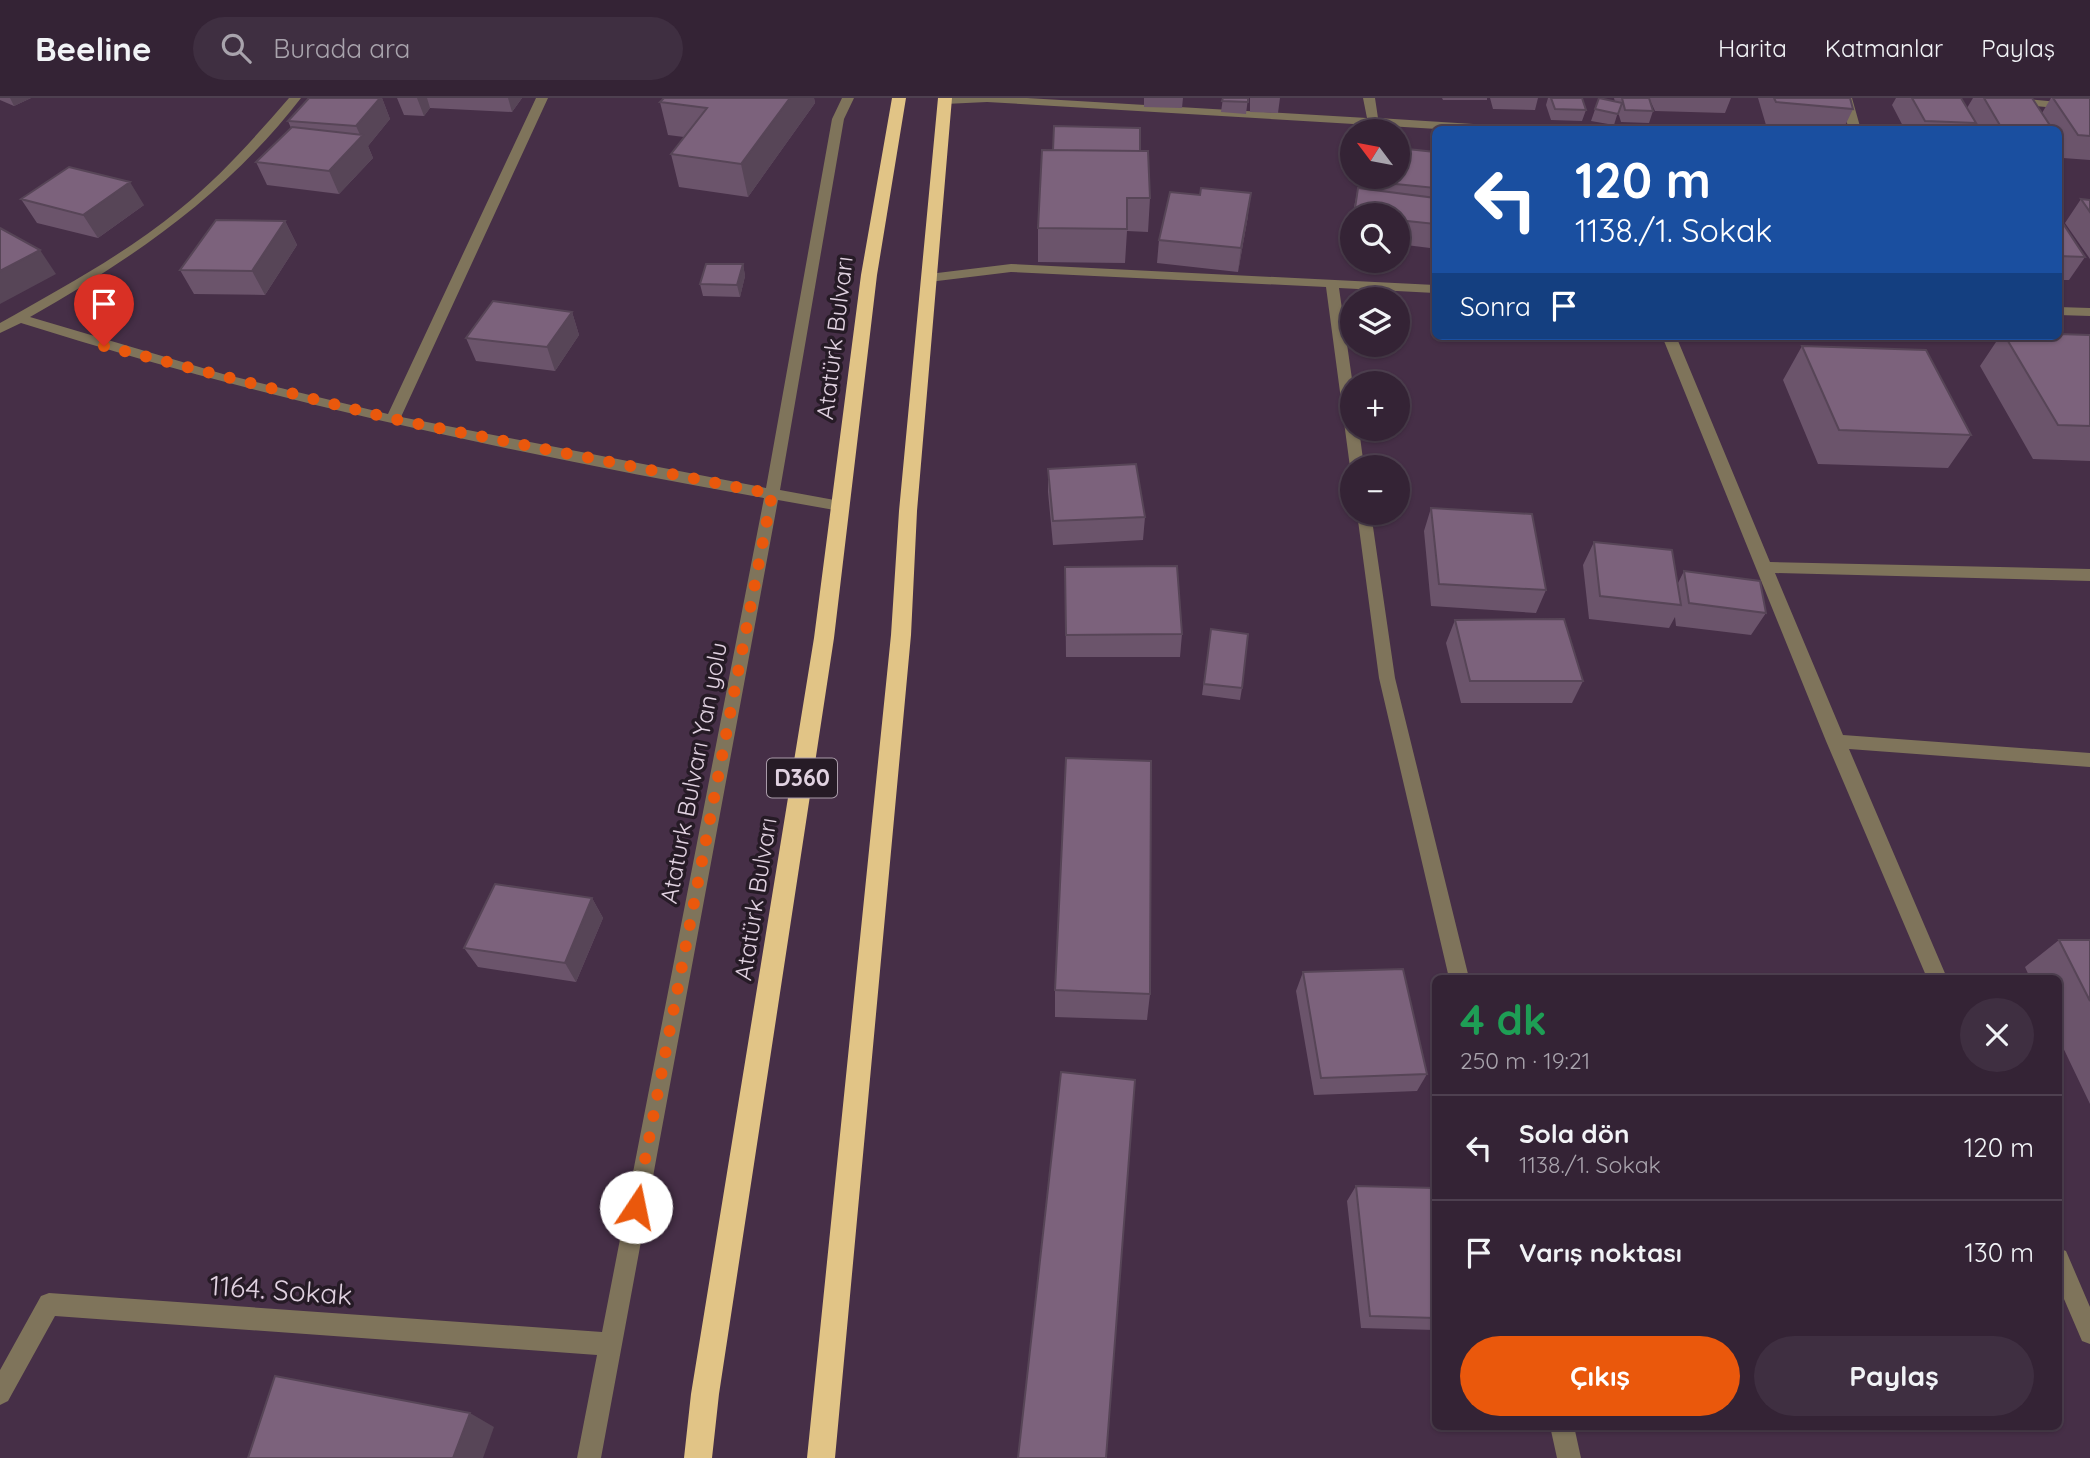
<!DOCTYPE html>
<html lang="tr">
<meta charset="utf-8">
<style>
:root{--surface:#342335;--page:#3f2f41;--text:#f1f3f6;--muted:#a9a4ad;--line:#4e4050;--accent:#ea580c}
body{margin:0;font-family:Quicksand,sans-serif;background:var(--page);color:var(--text);height:100vh;display:flex;flex-direction:column;font-size:26px;white-space:nowrap}
*{box-sizing:border-box;margin:0}
p{font-size:23px;color:var(--muted)}
.icon{flex:none;width:38px;height:38px;fill:none;stroke:currentColor;stroke-width:2;stroke-linecap:round;stroke-linejoin:round}
.map{position:relative;flex:1;overflow:hidden}
.panel{position:absolute;left:1432px;top:877px;width:630px;height:455px;display:flex;flex-direction:column;background:var(--surface);border-radius:10px;box-shadow:0 2px 5px #0004,0 0 0 2px var(--line)}
.panel>*{flex:none}
.guide{position:absolute;left:1432px;top:28px;width:630px;height:214px;border-radius:10px;box-shadow:0 2px 5px #0004,0 0 0 2px var(--line);background:#1a4fa0;color:#fff;overflow:hidden}
.needle{width:46px;rotate:302deg}
.tools{position:absolute;left:1340px;top:21px;display:grid;gap:14px}
.tools a{display:grid;place-items:center;width:70px;height:70px;border-radius:50%;background:var(--surface);box-shadow:0 2px 5px #0004,0 0 0 2px var(--line);font-size:35px}
.pin{position:absolute;display:grid;place-items:center;width:60px;height:60px;color:#fff;margin:-72px -30px;border-radius:50% 50% 50% 0;rotate:-45deg;box-shadow:0 0 7px #0007}
.pin .icon{rotate:45deg}
.me{position:absolute;width:77px;margin:-38px;rotate:11deg;stroke-linejoin:round;filter:drop-shadow(0 0 5px #0008)}
.turn{display:flex;align-items:center;gap:24px;height:147px;padding:0 28px;font-size:32px}
.turn .icon{width:91px;height:91px;stroke-width:2.5}
.turn b{display:block;font-size:49px;line-height:60px}
.then{display:flex;align-items:center;height:66px;padding:0 28px;background:#0003;gap:14px;font-size:26px}
.round{display:grid;place-items:center;flex:none;width:74px;height:74px;border-radius:37px;background:var(--page)}
.overview{display:flex;align-items:center;justify-content:space-between;height:119px;padding:0 28px}
h1{font-size:42px;font-weight:700;line-height:52px;color:#1e9e55}
.action{display:flex;gap:14px;margin-top:auto;padding:14px 28px}
.action a{flex:1;height:80px;border-radius:42px;background:var(--accent);color:#fff;font-size:28px;font-weight:700;line-height:80px;text-align:center}
.action a+a{background:var(--page);color:var(--text)}
ul{padding:0;list-style:none}
li{display:flex;align-items:center;gap:21px;height:105px;padding:0 28px;border-top:2px solid var(--line)}
li div{flex:1}
li b{display:block;font-size:26px}
li em{font-style:normal}
header{display:flex;align-items:center;gap:42px;box-sizing:border-box;height:98px;padding:0 35px;background:var(--surface);border-bottom:2px solid var(--line)}
header strong{font-size:33px}
nav{display:flex;gap:38px;margin-inline-start:auto;font-size:24px}
.search{width:490px;height:63px;background:var(--page);display:flex;align-items:center;gap:18px;box-sizing:border-box;padding:0 24px;border-radius:38px;color:var(--muted);font-size:26px}
.map>svg:first-child{display:block}
</style>
<header>
<strong>Beeline</strong>
<div class="search"><svg class="icon" aria-label="search" viewBox="0 0 24 24"><circle cx="10" cy="10" r="6"/><path d="M15 15l6 6"/></svg>Burada ara</div>
<nav><a>Harita</a><a>Katmanlar</a><a>Paylaş</a></nav>
</header>
<div class="map">
<svg width="2090" height="1360" viewBox="0 0 2090 1360">
<rect width="100%" height="100%" fill="#462f47"/>
<g fill="none" stroke-linecap="round" stroke-linejoin="round">
<path fill="#7f745b" fill-rule="evenodd" d="M 289,0 L 301,0 C 226,97 135,159 30,219 L 223,276 L 388,316 L 536,0 L 548,0 L 401,319 L 766,390 L 832,21 L 842,0 L 854,0 L 844,21 L 780,392 L 840,403 L 847,408 L 840,413 L 778,402 L 601,1360 L 577,1360 L 597,1257 L 55,1218 L 8,1303 L 0,1307 L 0,1272 L 41,1198 L 49,1195 L 602,1234 L 764,400 C 513,355 264,302 21,225 L 0,235 L 0,225 C 62,190 125,156 180,111 C 221,78 255,39 289,0 Z
M 1027,0 L 1367,20 L 1363,0 L 1375,0 L 1378,20 L 1521,29 L 1526,32 L 1454,32 L 987,4 L 945,6 L 939,3 L 944,0 Z
M 1840,0 L 1852,0 L 1861,32 L 1849,32 Z
M 1974,0 L 2016,0 L 2090,7 L 2090,13 L 1980,3 Z
M 1011,166 L 1435,187 L 1435,195 L 1339,190 L 1353,288 L 1353,331 L 1359,331 L 1364,369 L 1353,369 L 1353,373 L 1350,369 L 1326,189 L 1011,174 L 929,184 L 923,180 L 929,176 Z
M 2058,209 L 2090,210 L 2090,218 L 2058,217 Z
M 1662,238 L 1676,238 L 1770,464 L 2090,471 L 2090,483 L 1775,475 L 1843,637 L 2090,655 L 2090,669 L 1849,651 L 1947,880 L 1927,880 L 1826,643 Z
M 1357,415 L 1371,415 L 1395,580 L 1469,880 L 1449,880 L 1379,580 Z
M 2058,1150 L 2066,1153 L 2090,1209 L 2090,1246 L 2082,1243 L 2058,1187 Z
M 1550,1328 L 1574,1328 L 1581,1360 L 1557,1360 Z"/>
<path fill="#e1c486" fill-rule="evenodd" d="M 892,0 L 906,0 L 877,177 L 834,540 L 719,1296 L 712,1360 L 684,1360 L 691,1296 L 814,540 L 861,177 Z
M 938,0 L 952,0 L 917,413 L 911,537 L 835,1360 L 807,1360 L 891,537 L 899,413 Z"/>
</g>
<path fill="#6b546b" d="M 0,0 L 31,0 L 14,8 L 0,2 Z
M 309,0 L 382,0 L 390,21 L 368,48 L 373,60 L 339,96 L 267,87 L 256,64 L 291,30 L 288,23 Z
M 397,0 L 522,0 L 512,14 L 430,10 L 424,18 L 404,17 Z
M 664,0 L 814,0 L 815,5 L 748,99 L 679,89 L 671,56 L 684,39 L 668,37 L 660,4 Z
M 1144,0 L 1183,0 L 1182,10 L 1144,9 Z
M 1223,0 L 1248,0 L 1246,16 L 1221,14 Z
M 1250,0 L 1280,0 L 1278,15 L 1250,14 Z
M 1442,0 L 1487,0 L 1487,2 L 1443,2 Z
M 1490,0 L 1538,0 L 1535,12 L 1493,11 Z
M 1548,0 L 1582,0 L 1586,12 L 1582,23 L 1551,22 L 1546,7 Z
M 1599,0 L 1615,4 L 1614,0 L 1649,0 L 1653,13 L 1649,25 L 1621,24 L 1618,14 L 1614,27 L 1591,23 Z
M 1649,0 L 1731,0 L 1725,15 L 1655,13 Z
M 1758,0 L 1850,0 L 1853,11 L 1843,32 L 1818,32 L 1766,27 Z
M 1896,0 L 1961,0 L 1967,10 L 1973,0 L 2032,0 L 2042,15 L 2051,0 L 2090,0 L 2090,62 L 2063,60 L 2058,52 L 2058,32 L 1976,32 L 1974,29 L 1972,32 L 1905,32 L 1892,7 Z
M 1140,53 L 1150,100 L 1148,134 L 1127,133 L 1125,165 L 1038,164 L 1038,130 Z
M 1435,54 L 1435,129 L 1430,150 L 1398,146 L 1398,117 L 1353,117 L 1353,142 L 1349,141 L 1353,114 L 1358,90 L 1372,92 L 1372,79 L 1398,79 Z
M 21,101 L 144,107 L 98,140 L 37,125 Z
M 2081,101 L 2090,102 L 2090,161 L 2065,125 Z
M 1248,118 L 1238,174 L 1157,165 L 1159,142 Z
M 2058,118 L 2085,159 L 2069,182 L 2058,182 Z
M 285,123 L 297,147 L 265,197 L 194,196 L 180,172 Z
M 743,166 L 745,178 L 740,199 L 703,198 L 700,186 Z
M 572,214 L 579,237 L 555,273 L 476,263 L 466,240 Z
M 2090,237 L 2090,363 L 2033,361 L 1980,268 L 2000,238 Z
M 1802,248 L 1971,337 L 1948,370 L 1818,366 L 1783,282 Z
M 1048,371 L 1145,419 L 1143,442 L 1053,447 L 1048,394 Z
M 1431,410 L 1546,492 L 1536,515 L 1431,508 L 1424,433 Z
M 1594,444 L 1678,485 L 1684,473 L 1766,515 L 1751,537 L 1676,528 L 1675,519 L 1669,530 L 1589,521 L 1583,467 Z
M 1065,469 L 1182,536 L 1180,559 L 1066,559 Z
M 1455,522 L 1583,583 L 1572,605 L 1461,605 L 1446,545 Z
M 1211,531 L 1242,590 L 1240,602 L 1202,597 Z
M 592,800 L 603,820 L 576,884 L 478,869 L 464,850 Z
M 2059,842 L 2090,842 L 2090,1006 L 2058,939 L 2058,880 L 2030,880 L 2025,869 Z
M 1303,874 L 1427,976 L 1417,993 L 1314,997 L 1296,893 Z
M 1055,892 L 1150,896 L 1147,922 L 1055,919 Z
M 1356,1088 L 1435,1090 L 1435,1232 L 1361,1230 L 1347,1103 Z"/>
<path fill="#574557" d="M 10,0 L 31,0 L 14,8 Z
M 380,0 L 382,0 L 390,21 L 368,48 L 373,60 L 339,96 L 329,73 L 361,39 L 356,28 Z
M 417,0 L 427,0 L 430,10 L 424,18 Z
M 508,0 L 522,0 L 512,14 Z
M 790,0 L 814,0 L 815,5 L 748,99 L 741,66 Z
M 130,84 L 144,107 L 98,140 L 83,117 Z
M 1251,95 L 1248,118 L 1238,174 L 1241,150 Z
M 285,123 L 297,147 L 265,197 L 252,173 Z
M 40,152 L 56,176 L 0,206 L 0,173 Z
M 743,166 L 745,178 L 740,199 L 737,187 Z
M 572,214 L 579,237 L 555,273 L 547,249 Z
M 592,800 L 603,820 L 576,884 L 565,865 Z
M 470,1315 L 494,1329 L 483,1360 L 453,1360 Z"/>
<path fill="#7c627c" stroke="#574557" stroke-width="2" d="M 309,0 L 380,0 L 356,28 L 288,23 Z
M 664,0 L 790,0 L 741,66 L 671,56 L 707,10 L 660,4 Z
M 1223,0 L 1248,0 L 1248,4 L 1222,3 Z
M 1551,0 L 1582,0 L 1586,12 L 1555,11 Z
M 1599,0 L 1622,5 L 1618,16 L 1595,11 Z
M 1622,0 L 1649,0 L 1653,13 L 1625,12 Z
M 1774,0 L 1850,0 L 1853,11 L 1776,4 Z
M 1912,0 L 1961,0 L 1976,25 L 1925,23 Z
M 1984,0 L 2032,0 L 2053,32 L 2001,29 Z
M 2053,0 L 2090,0 L 2090,38 L 2078,37 Z
M 1054,28 L 1140,30 L 1140,53 L 1053,52 Z
M 292,29 L 363,37 L 329,73 L 256,64 Z
M 1398,50 L 1435,54 L 1435,90 L 1376,84 L 1376,79 L 1398,79 Z
M 1042,52 L 1148,53 L 1150,100 L 1127,100 L 1127,131 L 1038,130 Z
M 69,69 L 130,84 L 83,117 L 21,101 Z
M 1201,90 L 1251,95 L 1241,150 L 1159,142 L 1170,94 L 1200,97 Z
M 1358,90 L 1435,100 L 1435,126 L 1398,122 L 1398,117 L 1354,117 Z
M 2081,101 L 2090,102 L 2090,114 Z
M 2058,118 L 2085,159 L 2058,158 Z
M 216,122 L 285,123 L 252,173 L 180,172 Z
M 0,130 L 40,152 L 0,173 Z
M 706,166 L 743,166 L 737,187 L 700,186 Z
M 493,203 L 572,214 L 547,249 L 466,240 Z
M 2058,236 L 2090,237 L 2090,328 L 2058,327 L 2005,238 L 2058,238 Z
M 1802,248 L 1926,252 L 1971,337 L 1839,332 Z
M 1136,366 L 1145,419 L 1053,423 L 1048,371 Z
M 1431,410 L 1532,416 L 1546,492 L 1439,486 Z
M 1594,444 L 1672,452 L 1681,507 L 1600,498 Z
M 1177,468 L 1182,536 L 1066,537 L 1065,469 Z
M 1684,473 L 1760,483 L 1766,515 L 1689,505 Z
M 1564,521 L 1583,583 L 1470,583 L 1455,522 Z
M 1211,531 L 1248,536 L 1242,590 L 1204,586 Z
M 1066,660 L 1151,663 L 1150,896 L 1055,892 Z
M 495,786 L 592,800 L 565,865 L 464,850 Z
M 2059,842 L 2090,842 L 2090,903 Z
M 1403,871 L 1427,976 L 1321,980 L 1303,874 Z
M 1061,974 L 1135,982 L 1106,1360 L 1018,1360 Z
M 1356,1088 L 1435,1090 L 1435,1220 L 1370,1218 Z
M 275,1278 L 470,1315 L 453,1360 L 248,1360 Z"/>
<g fill="none" stroke-linecap="round" stroke-linejoin="round">
<path stroke="#ea580c" stroke-width="12" stroke-dasharray="0 21.6" d="M 104,248 L 393,321 L 772,396 L 636,1109"/>
</g>
<g text-anchor="middle" stroke-width="7" stroke-linejoin="round" paint-order="stroke">
<rect fill="#261b26" stroke="#a99ba9" stroke-width="2" x="767" y="660.5" width="70" height="39" rx="5"/>
<g font-size="23" font-weight="bold" fill="#e1d2e1">
<text x="802" y="688">D360</text>
</g>
<g font-size="24" fill="#e1d2e1" stroke="#261b26">
<text transform="translate(835 240) rotate(-83)" y="8">Atatürk Bulvarı</text>
<text transform="translate(694 675) rotate(-79)" y="8">Ataturk Bulvarı Yan yolu</text>
<text transform="translate(756 801) rotate(-81)" y="8">Atatürk Bulvarı</text>
</g>
<g font-size="28" fill="#e1d2e1" stroke="#261b26">
<text transform="translate(281 1192) rotate(4)" y="10">1164. Sokak</text>
</g>
</g>
</svg>
<div class="tools">
<a><svg class="needle" viewBox="-14 -14 28 28"><path d="M0-13l5 13h-10z" fill="#e53935"/><path d="M0 13l5-13h-10z" fill="#a9a4ad"/></svg></a>
<a><svg class="icon" aria-label="search" viewBox="0 0 24 24"><circle cx="10" cy="10" r="6"/><path d="M15 15l6 6"/></svg></a>
<a><svg class="icon" aria-label="layers" viewBox="0 0 24 24"><path d="M12 4l9 5-9 5-9-5zM3 14l9 5 9-5"/></svg></a>
<a>+</a>
<a>−</a>
</div>
<div class="pin" style="left:104px;top:248px;background:#d93025"><svg class="icon" aria-label="arrive" viewBox="0 0 24 24"><path d="M6 21V4h12l-3 4 3 4H6"/></svg></div>
<svg class="me" style="left:636px;top:1109px" viewBox="-20 -20 40 40"><circle r="19" fill="#fff"/><path d="M0-13L10 11 0 6-10 11z" fill="#ea580c"/></svg>
<div class="guide">
<div class="turn"><svg class="icon" aria-label="left" viewBox="0 0 24 24"><path d="M17 20v-9H6M10 6l-5 5 5 5"/></svg><div><b>120 m</b>1138./1. Sokak</div></div>
<div class="then">Sonra<svg class="icon" aria-label="arrive" viewBox="0 0 24 24"><path d="M6 21V4h12l-3 4 3 4H6"/></svg></div>
</div>
<section class="panel">
<div class="overview"><div><h1>4 dk</h1><p>250 m · 19:21</p></div><a class="round"><svg class="icon" aria-label="close" viewBox="0 0 24 24"><path d="M6 6l12 12M18 6L6 18"/></svg></a></div>
<ul>
<li><svg class="icon" aria-label="left" viewBox="0 0 24 24"><path d="M17 20v-9H6M10 6l-5 5 5 5"/></svg><div><b>Sola dön</b><p>1138./1. Sokak</p></div><em>120 m</em></li>
<li><svg class="icon" aria-label="arrive" viewBox="0 0 24 24"><path d="M6 21V4h12l-3 4 3 4H6"/></svg><div><b>Varış noktası</b></div><em>130 m</em></li>
</ul>
<div class="action"><a>Çıkış</a><a>Paylaş</a></div>
</section>
</div>
